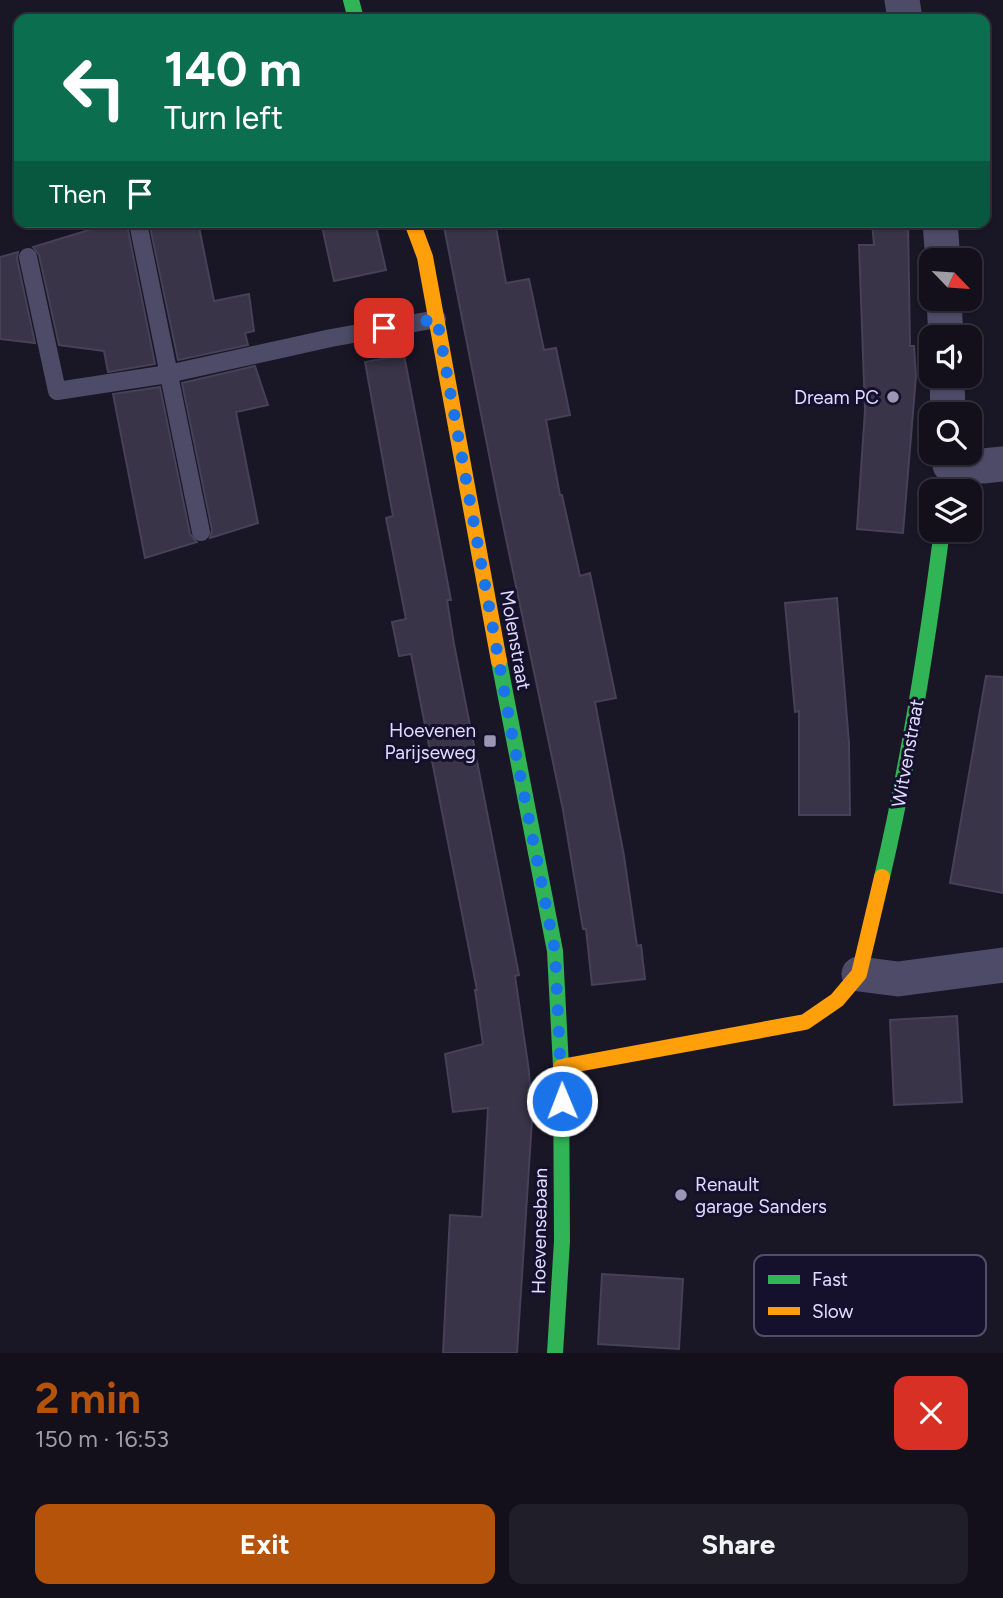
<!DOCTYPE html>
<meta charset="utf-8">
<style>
:root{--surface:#13101c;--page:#201e29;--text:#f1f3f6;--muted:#9d9da3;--line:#32303b;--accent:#b45309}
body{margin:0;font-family:Figtree,sans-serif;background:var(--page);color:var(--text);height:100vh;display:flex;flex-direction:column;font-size:26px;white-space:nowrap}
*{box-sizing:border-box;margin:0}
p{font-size:23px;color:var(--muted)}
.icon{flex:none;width:38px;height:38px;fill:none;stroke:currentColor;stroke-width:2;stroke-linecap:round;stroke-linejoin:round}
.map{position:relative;height:1353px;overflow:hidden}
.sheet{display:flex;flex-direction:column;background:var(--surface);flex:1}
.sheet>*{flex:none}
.top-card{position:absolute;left:14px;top:14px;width:976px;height:214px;border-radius:14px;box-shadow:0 2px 5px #0004,0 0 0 2px var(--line);background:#0b6e4f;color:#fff;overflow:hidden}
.needle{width:46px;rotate:115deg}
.fabs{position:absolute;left:919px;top:248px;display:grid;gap:14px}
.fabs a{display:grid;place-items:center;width:63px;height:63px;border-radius:14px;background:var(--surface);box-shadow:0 2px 5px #0004,0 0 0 2px var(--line);font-size:35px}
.pin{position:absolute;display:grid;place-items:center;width:60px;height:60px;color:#fff;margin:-30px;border-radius:14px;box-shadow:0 4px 10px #0006}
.me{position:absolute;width:77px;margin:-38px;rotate:359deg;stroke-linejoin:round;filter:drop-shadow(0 0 5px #0008)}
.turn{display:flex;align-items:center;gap:24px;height:147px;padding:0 35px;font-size:32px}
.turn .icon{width:91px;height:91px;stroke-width:2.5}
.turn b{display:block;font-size:49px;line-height:60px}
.then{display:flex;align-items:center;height:66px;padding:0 35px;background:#0003;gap:14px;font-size:26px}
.round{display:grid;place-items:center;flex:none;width:74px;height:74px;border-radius:14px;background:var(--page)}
.overview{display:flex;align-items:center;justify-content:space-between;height:119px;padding:0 35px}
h1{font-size:42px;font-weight:700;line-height:52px;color:var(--accent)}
.button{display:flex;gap:14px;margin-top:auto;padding:14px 35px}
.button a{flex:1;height:80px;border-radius:14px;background:var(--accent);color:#fff;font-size:28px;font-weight:700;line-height:80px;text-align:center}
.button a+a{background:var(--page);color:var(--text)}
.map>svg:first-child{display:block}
</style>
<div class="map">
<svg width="1003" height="1353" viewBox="0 0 1003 1353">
<rect width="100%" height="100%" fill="#191626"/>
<path fill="#393447" stroke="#464158" stroke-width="2" d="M 115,222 L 130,222 L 128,230 L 155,364 L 108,372 L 104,351 L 59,345 L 39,255 L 33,247 Z
M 149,222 L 198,222 L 214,301 L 249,294 L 254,331 L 245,333 L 248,345 L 178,360 Z
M 321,222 L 375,222 L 386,270 L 334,281 Z
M 443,222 L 495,222 L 506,283 L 529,279 L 544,350 L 556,348 L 570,415 L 546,420 L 560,495 L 562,495 L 580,576 L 590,573 L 616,698 L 595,702 L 624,856 L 637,946 L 641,945 L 645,979 L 592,985 L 586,929 L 583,929 L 563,810 L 500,510 Z
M 872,222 L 908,222 L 910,346 L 914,346 L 916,376 L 903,533 L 857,529 L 865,410 L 859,245 L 874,245 Z
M 18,252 L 17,259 L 35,343 L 0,339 L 0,257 Z
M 404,355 L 451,600 L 447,600 L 454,644 L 519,975 L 515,976 L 529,1071 L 532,1120 L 517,1353 L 443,1353 L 450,1215 L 482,1217 L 488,1108 L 453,1112 L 445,1054 L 483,1044 L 475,990 L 477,990 L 411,654 L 399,656 L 392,622 L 406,619 L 386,518 L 393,516 L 365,362 Z
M 255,366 L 268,405 L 236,412 L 258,523 L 210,538 L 212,530 L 182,383 Z
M 160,387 L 190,534 L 197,542 L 145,558 L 113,394 Z
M 837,598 L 849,743 L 850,815 L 799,815 L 799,711 L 795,712 L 785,603 Z
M 986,676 L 1003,677 L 1003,893 L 950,883 Z
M 957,1016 L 962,1102 L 894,1105 L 890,1020 Z
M 602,1274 L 683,1279 L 679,1349 L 598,1344 Z"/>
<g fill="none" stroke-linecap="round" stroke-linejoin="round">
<path stroke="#4d4b67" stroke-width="18" d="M 139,228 L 201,532
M 28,257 L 57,391 L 168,374 L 331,338 L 437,319"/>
<path stroke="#4d4b67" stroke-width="35" d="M 902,0 L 905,19
M 940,222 L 943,261
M 944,299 L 946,338
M 947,376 L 948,415
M 950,465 L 983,466 L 1003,464
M 859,974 L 898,979 L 1003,965"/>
<path stroke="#30b455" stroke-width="16" d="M 351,0 L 356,19
M 499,661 L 555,951 L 561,1067 L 562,1241 L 555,1353
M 882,877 C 909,763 927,646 942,530"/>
<path stroke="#ff9f0a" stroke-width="16" d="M 412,222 L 425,257 L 499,661
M 561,1067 L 805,1022 L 837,1000 L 859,974 L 882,877"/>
</g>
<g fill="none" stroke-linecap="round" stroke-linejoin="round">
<path stroke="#1a73e8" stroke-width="12" stroke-dasharray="0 21.6" d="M 384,328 L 437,319 L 512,734 L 555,951 L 562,1101"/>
</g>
<g fill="#9a96b3" stroke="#15102c" stroke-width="2.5">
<circle cx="893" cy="397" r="7"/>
<rect x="483" y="734" width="14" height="14" rx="3.5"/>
<circle cx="681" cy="1195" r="7"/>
</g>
<g text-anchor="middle" stroke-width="6" stroke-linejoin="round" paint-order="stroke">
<g font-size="19" fill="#e0dbff" stroke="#15102c" text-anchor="end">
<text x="879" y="404">Dream PC</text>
<text x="476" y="737">Hoevenen<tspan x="476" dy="22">Parijseweg</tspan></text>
<text x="695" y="1191" text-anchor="start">Renault<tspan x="695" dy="22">garage Sanders</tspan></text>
</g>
<g font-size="19" fill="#e0dbff" stroke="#15102c">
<text transform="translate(516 640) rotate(80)" y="7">Molenstraat</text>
<text transform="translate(907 753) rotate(-80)" y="7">Witvenstraat</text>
<text transform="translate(539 1231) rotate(-89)" y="7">Hoevensebaan</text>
</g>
</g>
<rect x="754" y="1255" width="232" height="81" rx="10" fill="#15102c" stroke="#524d6b" stroke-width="2"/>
<rect x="768" y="1275" width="32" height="9" fill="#30b455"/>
<rect x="768" y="1307" width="32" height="8" fill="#ff9f0a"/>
<g font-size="19" fill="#e0dbff">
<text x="812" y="1286">Fast</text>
<text x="812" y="1318">Slow</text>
</g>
</svg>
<div class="fabs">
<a><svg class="needle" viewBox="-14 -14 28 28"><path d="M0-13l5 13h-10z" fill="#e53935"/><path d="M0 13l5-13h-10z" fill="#9d9da3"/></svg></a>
<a><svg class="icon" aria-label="sound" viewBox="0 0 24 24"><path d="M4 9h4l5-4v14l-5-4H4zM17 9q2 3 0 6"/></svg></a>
<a><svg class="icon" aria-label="search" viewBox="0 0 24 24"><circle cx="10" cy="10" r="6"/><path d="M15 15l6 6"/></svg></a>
<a><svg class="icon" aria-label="layers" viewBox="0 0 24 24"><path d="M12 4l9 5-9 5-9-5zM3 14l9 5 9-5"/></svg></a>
</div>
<div class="pin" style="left:384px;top:328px;background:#d93025"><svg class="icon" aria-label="arrive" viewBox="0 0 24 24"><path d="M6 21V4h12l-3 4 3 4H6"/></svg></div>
<svg class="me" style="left:562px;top:1101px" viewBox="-20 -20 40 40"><circle r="17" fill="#1a73e8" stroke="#fff" stroke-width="3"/><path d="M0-11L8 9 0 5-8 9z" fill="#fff"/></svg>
<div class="top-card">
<div class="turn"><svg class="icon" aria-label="left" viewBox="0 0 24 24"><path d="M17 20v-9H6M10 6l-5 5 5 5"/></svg><div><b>140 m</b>Turn left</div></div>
<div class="then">Then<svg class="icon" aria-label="arrive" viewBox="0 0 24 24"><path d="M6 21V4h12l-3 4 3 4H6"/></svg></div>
</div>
</div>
<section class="sheet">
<div class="overview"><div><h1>2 min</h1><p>150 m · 16:53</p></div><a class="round" style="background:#d93025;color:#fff"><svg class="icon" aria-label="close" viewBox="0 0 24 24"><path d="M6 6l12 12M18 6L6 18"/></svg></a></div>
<div class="button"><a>Exit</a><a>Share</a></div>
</section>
